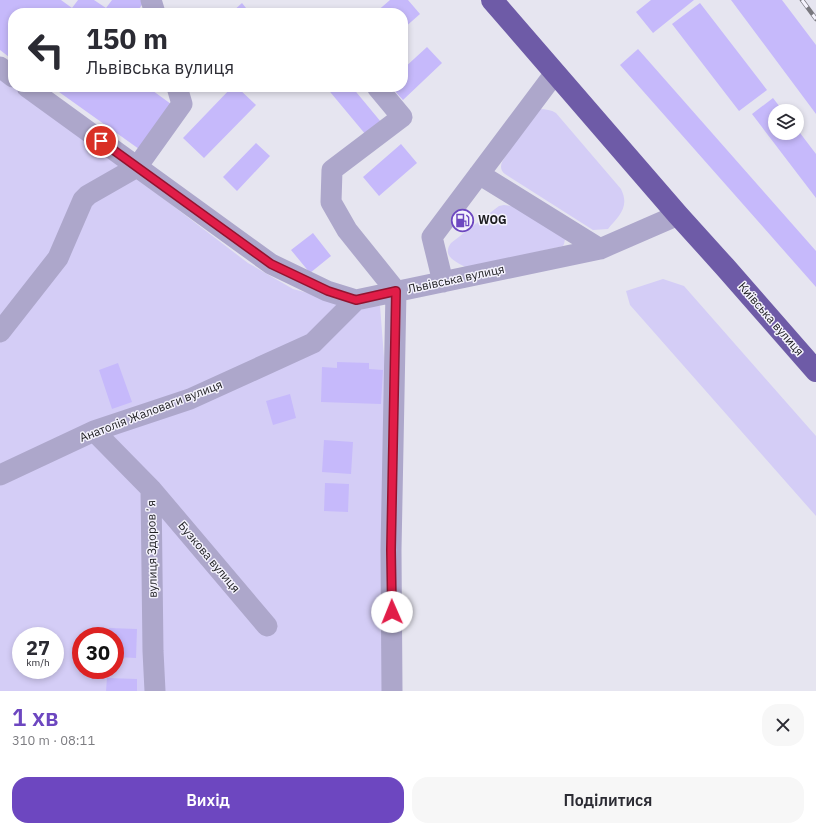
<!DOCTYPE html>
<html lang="uk">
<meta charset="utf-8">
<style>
:root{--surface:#fff;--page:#f7f7f7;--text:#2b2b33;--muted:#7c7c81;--accent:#6d47c0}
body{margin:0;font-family:"IBM Plex Sans",sans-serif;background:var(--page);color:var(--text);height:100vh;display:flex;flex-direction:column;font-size:15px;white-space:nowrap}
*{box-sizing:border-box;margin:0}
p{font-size:13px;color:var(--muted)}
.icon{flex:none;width:22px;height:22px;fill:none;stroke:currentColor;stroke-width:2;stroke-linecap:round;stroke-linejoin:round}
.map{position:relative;height:691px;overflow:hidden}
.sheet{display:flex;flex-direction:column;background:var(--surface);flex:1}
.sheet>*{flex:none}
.hud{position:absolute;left:8px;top:8px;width:400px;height:84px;border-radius:16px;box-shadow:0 2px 6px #0003;background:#fff;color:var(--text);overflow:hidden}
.buttons{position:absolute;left:768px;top:104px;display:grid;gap:8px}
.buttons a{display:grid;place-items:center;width:36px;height:36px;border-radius:50%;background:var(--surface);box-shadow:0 2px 6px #0003;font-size:20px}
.speed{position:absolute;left:12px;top:627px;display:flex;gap:8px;font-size:20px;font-weight:700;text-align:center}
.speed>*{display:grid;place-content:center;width:52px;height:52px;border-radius:50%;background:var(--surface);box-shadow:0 2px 6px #0003;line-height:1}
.speed small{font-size:10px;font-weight:400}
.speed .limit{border:6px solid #d22;background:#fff;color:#111}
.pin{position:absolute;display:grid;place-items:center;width:34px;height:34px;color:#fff;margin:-17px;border:2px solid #fff;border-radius:50%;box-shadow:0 1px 4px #0007}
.me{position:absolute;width:44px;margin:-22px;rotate:359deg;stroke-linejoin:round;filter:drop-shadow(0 0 3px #0008)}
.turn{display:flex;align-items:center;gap:14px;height:84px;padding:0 12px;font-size:18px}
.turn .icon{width:52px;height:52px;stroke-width:2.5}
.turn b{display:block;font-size:28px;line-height:34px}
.round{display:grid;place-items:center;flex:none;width:42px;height:42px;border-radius:16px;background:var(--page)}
.summary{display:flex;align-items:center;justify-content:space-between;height:68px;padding:0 12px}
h1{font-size:24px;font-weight:600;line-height:30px;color:var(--accent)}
.action{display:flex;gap:8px;margin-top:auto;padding:8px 12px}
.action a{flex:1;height:46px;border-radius:16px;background:var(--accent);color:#fff;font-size:16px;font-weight:600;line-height:46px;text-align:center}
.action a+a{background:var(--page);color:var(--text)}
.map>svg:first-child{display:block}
</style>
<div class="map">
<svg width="816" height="691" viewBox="0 0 816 691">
<rect width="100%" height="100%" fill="#e6e5f0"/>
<path fill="#d4cdf6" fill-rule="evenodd" d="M 0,78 L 160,196 L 248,263 L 293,289 L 349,304 L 380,306 L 390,434 L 401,691 L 0,691 ZM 21,636 L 55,636 L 55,670 L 21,670 ZM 81,636 L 115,636 L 115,670 L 81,670 Z
M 540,109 C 546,109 551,110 556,113 L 621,189 C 630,207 619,216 608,229 L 593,230 L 505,174 C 501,171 500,167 502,162 L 529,115 Z
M 504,205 L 513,206 L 565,239 L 564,244 L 563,246 L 467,268 C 457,262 441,257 451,243 L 495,209 L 499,206 Z
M 663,279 L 684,286 L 816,436 L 816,516 L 630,305 L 626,291 Z"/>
<path fill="#c6b9fb" d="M 0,0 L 61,0 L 72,8 L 78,0 L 94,0 L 106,8 L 112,0 L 141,0 L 144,2 L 136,13 L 13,13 L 13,60 L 0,50 Z
M 390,0 L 408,0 L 420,14 L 403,29 L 403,13 L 375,13 Z
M 651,0 L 694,0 L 653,33 L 636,12 Z
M 731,0 L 782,0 L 816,45 L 816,114 Z
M 242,3 L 250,13 L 231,13 Z
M 700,3 L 767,90 L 739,111 L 672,24 Z
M 427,47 L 442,63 L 403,100 L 391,87 L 403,87 L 403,69 Z
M 638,49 L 816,251 L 816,287 L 620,65 Z
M 52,87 L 149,87 L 149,88 L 171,104 L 139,149 Z
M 232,87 L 237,87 L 256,105 L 204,158 L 183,138 Z
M 326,87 L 352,87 L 381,122 L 366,135 Z
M 773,98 L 783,111 L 775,111 L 775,133 L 797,133 L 797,129 L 816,154 L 816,198 L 752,114 Z
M 256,143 L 270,156 L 237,191 L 223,177 Z
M 401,144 L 417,163 L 379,196 L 363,177 Z
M 313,233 L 331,256 L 310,273 L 291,250 Z
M 337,362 L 369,363 L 369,369 L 383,370 L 381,404 L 321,402 L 322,367 L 337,368 Z
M 118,363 L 132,402 L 112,409 L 99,370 Z
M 290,394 L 296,418 L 273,425 L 266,401 Z
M 324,440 L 353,442 L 351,474 L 322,472 Z
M 325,483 L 349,484 L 348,512 L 324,511 Z
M 109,628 L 137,629 L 136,658 L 115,657 L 115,636 L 108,636 Z
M 107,678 L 137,679 L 137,691 L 106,691 Z"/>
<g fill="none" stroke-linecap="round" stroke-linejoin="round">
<path stroke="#ada7cb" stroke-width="21" d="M 151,0 L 155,13
M 0,67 L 13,77
M 27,87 L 271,264 L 327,291 L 356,300 L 600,249 L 678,215
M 377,87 L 402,117 L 332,170 L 331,202 L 347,230 L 396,291 L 391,550 L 392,691
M 479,174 L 600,249
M 443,282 L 432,237 L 555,73
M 0,332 L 58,258 L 83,200 L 88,195 L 137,167 L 182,104 L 177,87
M 94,431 L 151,489 L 153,651 L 155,691
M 0,475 L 94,431 L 190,399 L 313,343 L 356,300
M 151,489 L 267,626"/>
<path stroke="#6e5ba7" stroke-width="22" d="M 492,0 L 678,215 L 725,267 L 816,371"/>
<defs>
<path id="rail" d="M 802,0 L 816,19"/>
</defs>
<use href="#rail" stroke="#79787f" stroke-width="4.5"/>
<use href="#rail" stroke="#f4f2fd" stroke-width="3" stroke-dasharray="9" stroke-linecap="butt"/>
</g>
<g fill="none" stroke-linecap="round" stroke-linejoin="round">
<defs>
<path id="route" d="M 101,141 L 271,264 L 328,291 L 356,300 L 396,291 L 391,550 L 392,612"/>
</defs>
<use href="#route" stroke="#92132f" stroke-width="10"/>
<use href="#route" stroke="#e11d48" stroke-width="7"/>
</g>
<defs>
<symbol id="fuel-ring" viewBox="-11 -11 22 22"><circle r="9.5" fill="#f4f2fd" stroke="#6d47c0" stroke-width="1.5"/><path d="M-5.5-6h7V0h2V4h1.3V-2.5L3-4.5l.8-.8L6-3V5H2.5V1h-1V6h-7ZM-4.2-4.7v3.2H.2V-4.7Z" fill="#6d47c0"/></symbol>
</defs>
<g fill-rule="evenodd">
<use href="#fuel-ring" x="450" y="208" width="25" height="25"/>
</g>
<g text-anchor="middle" stroke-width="3" stroke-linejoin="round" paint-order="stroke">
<g font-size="12" font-weight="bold" fill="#1e1e21" stroke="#f4f2fd" text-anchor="start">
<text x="478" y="224">WOG</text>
</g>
<g font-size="12" fill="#1e1e21" stroke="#f4f2fd">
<text transform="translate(456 279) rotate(-12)" y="4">Львівська вулиця</text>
<text transform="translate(771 319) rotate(49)" y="4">Київська вулиця</text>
<text transform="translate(151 411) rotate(-21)" y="4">Анатолія Жаловаги вулиця</text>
<text transform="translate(152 549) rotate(-91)" y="4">вулиця Здоровʼя</text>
<text transform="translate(209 557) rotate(50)" y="4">Бузкова вулиця</text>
</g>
</g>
</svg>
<div class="buttons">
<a><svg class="icon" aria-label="layers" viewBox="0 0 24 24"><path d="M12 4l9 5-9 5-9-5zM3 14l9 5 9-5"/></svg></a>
</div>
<div class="speed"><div>27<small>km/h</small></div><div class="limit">30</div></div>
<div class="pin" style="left:101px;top:141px;background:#d93025"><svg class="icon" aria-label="arrive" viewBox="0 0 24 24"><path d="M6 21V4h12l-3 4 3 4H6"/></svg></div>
<svg class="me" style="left:392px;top:612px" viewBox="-20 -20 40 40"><circle r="19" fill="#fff"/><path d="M0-13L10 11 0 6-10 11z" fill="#e11d48"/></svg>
<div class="hud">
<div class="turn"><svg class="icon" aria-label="left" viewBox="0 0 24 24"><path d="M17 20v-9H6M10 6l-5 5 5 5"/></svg><div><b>150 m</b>Львівська вулиця</div></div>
</div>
</div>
<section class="sheet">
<div class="summary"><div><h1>1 хв</h1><p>310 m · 08:11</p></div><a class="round"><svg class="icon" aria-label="close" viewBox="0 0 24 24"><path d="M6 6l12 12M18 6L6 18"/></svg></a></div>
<div class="action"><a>Вихід</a><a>Поділитися</a></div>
</section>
